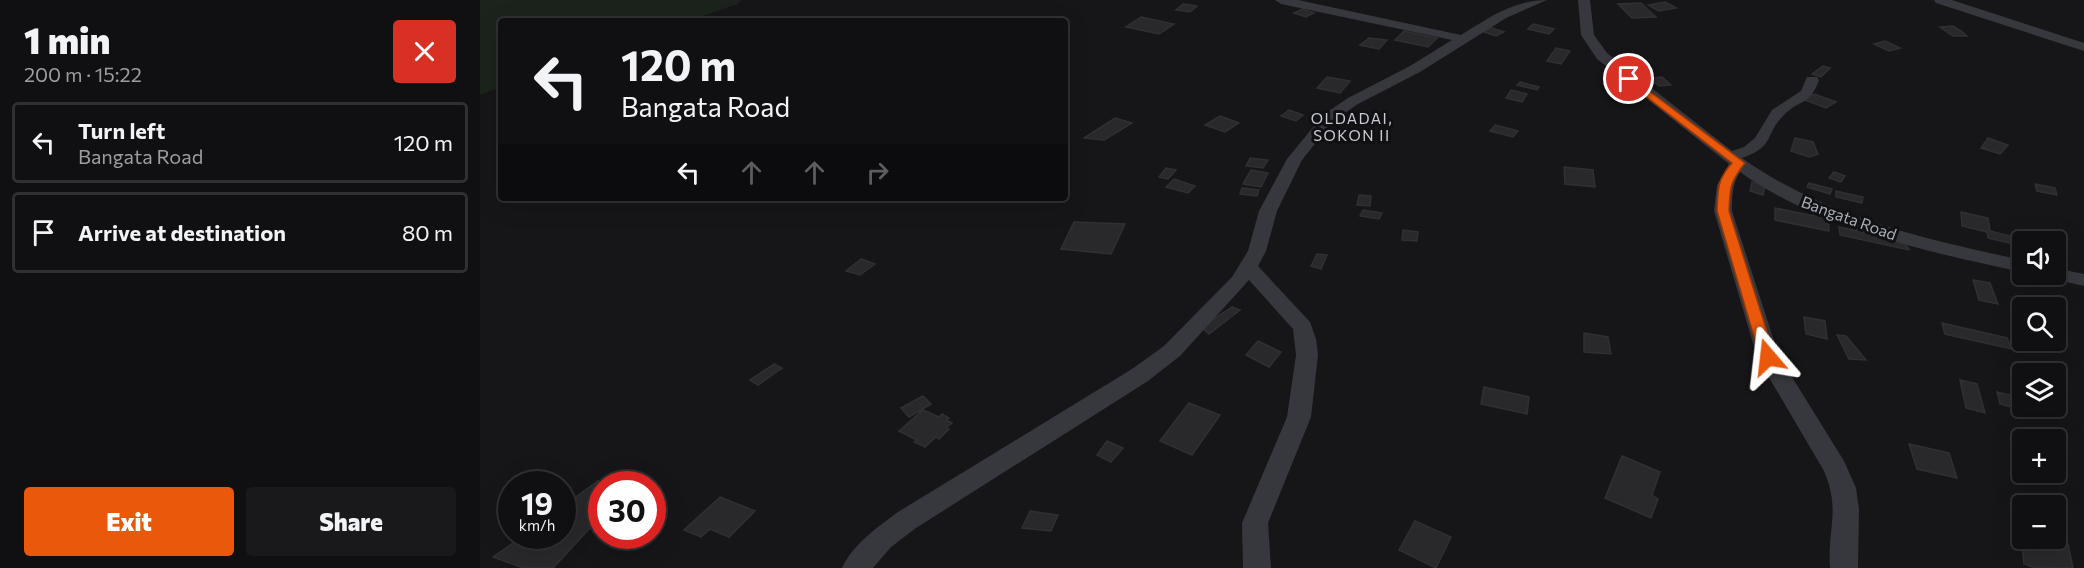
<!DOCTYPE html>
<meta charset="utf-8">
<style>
:root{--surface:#101012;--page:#19191b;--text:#f1f3f6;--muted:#9c9d9f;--line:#303032;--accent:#ea580c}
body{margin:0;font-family:Commissioner,sans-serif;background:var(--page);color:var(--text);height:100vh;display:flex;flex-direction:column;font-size:22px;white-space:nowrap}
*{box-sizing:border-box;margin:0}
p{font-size:20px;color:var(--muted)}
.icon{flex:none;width:33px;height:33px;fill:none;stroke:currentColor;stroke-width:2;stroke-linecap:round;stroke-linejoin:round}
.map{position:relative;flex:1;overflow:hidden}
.sheet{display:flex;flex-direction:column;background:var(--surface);width:480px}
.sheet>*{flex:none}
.banner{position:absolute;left:18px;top:18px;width:570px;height:183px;border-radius:6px;box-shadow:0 6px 24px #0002,0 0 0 2px var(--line);background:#101012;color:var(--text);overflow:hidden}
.tools{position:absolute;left:1532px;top:231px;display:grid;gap:12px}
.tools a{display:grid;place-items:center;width:54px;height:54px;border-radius:6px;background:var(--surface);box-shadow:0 6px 24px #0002,0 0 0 2px var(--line);font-size:30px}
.speed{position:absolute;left:18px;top:471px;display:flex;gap:12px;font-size:30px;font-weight:700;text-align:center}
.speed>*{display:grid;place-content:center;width:78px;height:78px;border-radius:50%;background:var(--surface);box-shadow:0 6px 24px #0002,0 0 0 2px var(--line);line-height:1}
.speed small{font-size:15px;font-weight:400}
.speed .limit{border:9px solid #d22;background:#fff;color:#111}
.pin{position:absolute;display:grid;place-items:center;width:51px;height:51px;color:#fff;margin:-26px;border:3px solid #fff;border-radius:50%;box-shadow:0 2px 6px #0007}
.me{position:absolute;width:66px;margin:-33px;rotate:343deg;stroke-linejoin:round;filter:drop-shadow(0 0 4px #0008)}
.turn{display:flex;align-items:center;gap:21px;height:126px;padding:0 24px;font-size:27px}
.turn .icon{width:78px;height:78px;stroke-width:2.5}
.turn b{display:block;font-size:42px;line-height:51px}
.lanes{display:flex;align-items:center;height:57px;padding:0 24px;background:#0003;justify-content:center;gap:30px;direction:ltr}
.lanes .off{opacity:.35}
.round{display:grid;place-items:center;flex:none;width:63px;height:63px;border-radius:6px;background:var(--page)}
.summary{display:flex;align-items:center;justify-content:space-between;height:102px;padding:0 24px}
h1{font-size:36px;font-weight:800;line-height:45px}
.action{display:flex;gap:12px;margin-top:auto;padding:12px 24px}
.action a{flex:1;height:69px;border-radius:6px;background:var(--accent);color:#fff;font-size:24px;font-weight:800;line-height:69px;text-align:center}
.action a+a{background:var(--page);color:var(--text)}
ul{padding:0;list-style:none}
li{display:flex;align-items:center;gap:18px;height:81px;margin:0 12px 9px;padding:0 12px;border:3px solid var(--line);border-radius:6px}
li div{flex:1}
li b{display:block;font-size:22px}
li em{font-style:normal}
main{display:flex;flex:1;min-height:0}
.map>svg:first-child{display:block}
</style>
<main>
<section class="sheet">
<div class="summary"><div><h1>1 min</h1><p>200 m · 15:22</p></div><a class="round" style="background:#d93025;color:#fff"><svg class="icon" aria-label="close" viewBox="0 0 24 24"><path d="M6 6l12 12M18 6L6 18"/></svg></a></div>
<ul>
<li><svg class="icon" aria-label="left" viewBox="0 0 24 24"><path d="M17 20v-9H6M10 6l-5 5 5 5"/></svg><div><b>Turn left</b><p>Bangata Road</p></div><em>120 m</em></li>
<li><svg class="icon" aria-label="arrive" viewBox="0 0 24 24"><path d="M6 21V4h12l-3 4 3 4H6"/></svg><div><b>Arrive at destination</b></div><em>80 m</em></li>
</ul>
<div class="action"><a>Exit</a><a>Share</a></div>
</section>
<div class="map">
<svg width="1604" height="568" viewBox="0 0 1604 568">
<rect width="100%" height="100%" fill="#161618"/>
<path fill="#1c231d" d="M 0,0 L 261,0 L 257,4 L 209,21 L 21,21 L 21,87 L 0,95 Z"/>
<path fill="#29292c" stroke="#303034" stroke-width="1.5" d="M 1185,2 L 1196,8 L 1179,11 L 1168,5 Z
M 1161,3 L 1176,17 L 1152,18 L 1138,4 Z
M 703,4 L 717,6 L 710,12 L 696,10 Z
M 822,9 L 834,13 L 826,17 L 814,13 Z
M 661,17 L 694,24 L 679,34 L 646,27 Z
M 1053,24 L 1074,29 L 1069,34 L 1048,29 Z
M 1473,26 L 1481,31 L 1487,36 L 1473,36 L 1460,27 Z
M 1009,27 L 1024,32 L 1016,36 L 1001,31 Z
M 924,31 L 957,38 L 948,47 L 915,40 Z
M 889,38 L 907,40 L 899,49 L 880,45 Z
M 1405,41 L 1420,48 L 1409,51 L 1394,44 Z
M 1076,48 L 1090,51 L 1081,64 L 1067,61 Z
M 1343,66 L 1350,68 L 1341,77 L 1332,74 Z
M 847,77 L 870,81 L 860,93 L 837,88 Z
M 1182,77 L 1191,85 L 1179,86 L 1169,78 Z
M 1040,82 L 1059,87 L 1057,90 L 1037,85 Z
M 1031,90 L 1047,94 L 1042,102 L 1026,98 Z
M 1334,94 L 1356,102 L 1346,108 L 1325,100 Z
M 809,110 L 823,115 L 816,121 L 801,116 Z
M 740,116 L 759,123 L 745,132 L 725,125 Z
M 635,118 L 652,123 L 624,140 L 604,138 Z
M 1015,125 L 1038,131 L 1033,137 L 1010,131 Z
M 1315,138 L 1333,142 L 1338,154 L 1329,157 L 1311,151 Z
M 1508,138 L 1528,145 L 1520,154 L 1501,148 Z
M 770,158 L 788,160 L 783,168 L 766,166 Z
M 1084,167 L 1113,170 L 1115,187 L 1085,184 Z
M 686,168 L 696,170 L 688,179 L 679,177 Z
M 771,170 L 788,173 L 781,187 L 763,184 Z
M 1354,172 L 1365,176 L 1361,182 L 1349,178 Z
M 694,179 L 715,186 L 708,193 L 686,187 Z
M 1272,182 L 1285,185 L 1283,195 L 1270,191 Z
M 1329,183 L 1352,189 L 1350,194 L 1327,187 Z
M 1555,184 L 1575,188 L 1577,195 L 1557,191 Z
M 762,188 L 779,190 L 777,196 L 760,194 Z
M 1356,191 L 1383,197 L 1382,203 L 1356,197 Z
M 879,195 L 891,196 L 890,206 L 877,205 Z
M 1295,208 L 1334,216 L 1333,211 L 1348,214 L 1349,231 L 1295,220 Z
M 883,210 L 902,213 L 899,219 L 880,216 Z
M 1481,212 L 1508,218 L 1510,231 L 1542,239 L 1542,246 L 1508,238 L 1507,232 L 1482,226 Z
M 594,222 L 645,224 L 631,254 L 581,249 Z
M 1359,227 L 1424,241 L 1429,250 L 1360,235 Z
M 923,230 L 938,232 L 937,241 L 922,240 Z
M 1558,234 L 1577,238 L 1579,248 L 1575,247 L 1575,242 L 1559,242 Z
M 837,254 L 847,255 L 841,269 L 831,266 Z
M 381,259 L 395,264 L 380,275 L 366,271 Z
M 1493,280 L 1510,283 L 1518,304 L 1499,300 Z
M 752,307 L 760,310 L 729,334 L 721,327 Z
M 1324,317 L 1345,321 L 1347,339 L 1326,334 Z
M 1462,323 L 1527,338 L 1532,349 L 1465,334 Z
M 1104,333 L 1128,337 L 1131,354 L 1104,352 Z
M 1357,335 L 1366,336 L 1386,360 L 1369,359 Z
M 778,341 L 801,352 L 789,367 L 766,355 Z
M 294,364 L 302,368 L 278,385 L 270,380 Z
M 1480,380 L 1497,384 L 1505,413 L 1486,408 Z
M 1004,387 L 1049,397 L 1047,414 L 1001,404 Z
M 1517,392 L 1538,397 L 1541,410 L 1520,404 Z
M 443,396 L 451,404 L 429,417 L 421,408 Z
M 709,403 L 740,415 L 712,455 L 680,441 Z
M 443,410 L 459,417 L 462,414 L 469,418 L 466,420 L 472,423 L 466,428 L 469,429 L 459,439 L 456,437 L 445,447 L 434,442 L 437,440 L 419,431 Z
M 627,441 L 643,448 L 631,462 L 617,455 Z
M 1429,444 L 1469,453 L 1477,478 L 1437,469 Z
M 1142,456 L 1180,472 L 1172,495 L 1178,499 L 1171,518 L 1125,498 Z
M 118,481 L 123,484 L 122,484 L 122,515 L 73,568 L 43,568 L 13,557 L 43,536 L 82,536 L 82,507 Z
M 240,497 L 275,511 L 249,537 L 230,529 L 221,537 L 204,530 Z
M 550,511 L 578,515 L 571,531 L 542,528 Z
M 935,521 L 971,537 L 956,568 L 919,550 Z
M 1540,527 L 1542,528 L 1542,538 L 1572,538 L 1588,544 L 1593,568 L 1555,568 L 1544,564 Z"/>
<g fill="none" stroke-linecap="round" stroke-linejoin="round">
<path fill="#37383d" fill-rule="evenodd" d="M 795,0 L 818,0 L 981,35 C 1008,18 1034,0 1067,0 L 1026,18 L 940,72 L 878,104 L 853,121 L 822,160 L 797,211 L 786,251 L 778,266 L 830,322 L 836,339 L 838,355 L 831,417 L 788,523 L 791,568 L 763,568 L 762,523 L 807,417 L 816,355 L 813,329 L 769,280 L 700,356 L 668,381 L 436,528 L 411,547 L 393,568 L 362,568 C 373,544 398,527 418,512 L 652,369 L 684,346 L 752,277 L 768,251 L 779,211 L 807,159 L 843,115 L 868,98 L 930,66 L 972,40 L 801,4 Z
M 1098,0 L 1110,0 L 1114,35 L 1127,53 L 1252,151 L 1264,147 L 1275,138 L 1292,110 L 1321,91 L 1327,77 L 1337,77 L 1339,80 C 1330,106 1319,99 1303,116 C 1284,135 1296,146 1262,158 C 1345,217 1444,239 1542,260 L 1542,272 C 1445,251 1342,230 1260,172 C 1252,184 1252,197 1252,211 L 1299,356 L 1364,461 L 1376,488 L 1379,509 L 1378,568 L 1350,568 C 1347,529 1361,511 1344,471 L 1277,357 L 1234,211 L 1237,185 L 1249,164 L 1117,59 L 1101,35 Z
M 1454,0 L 1472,0 L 1604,43 L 1604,51 L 1456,3 Z
M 1575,268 L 1604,274 L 1604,286 L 1568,278 L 1566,274 L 1575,274 Z"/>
</g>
<path fill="#ea580c" stroke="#983908" stroke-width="1.5" d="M 1149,76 L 1265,163 C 1250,182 1250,187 1249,211 L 1295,357 L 1293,360 L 1288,362 L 1280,357 L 1237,211 C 1238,189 1237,180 1252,163 L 1146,81 L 1144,79 Z"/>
<g text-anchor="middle" stroke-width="6" stroke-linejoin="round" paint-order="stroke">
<g font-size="15" letter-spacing="1.5" fill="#c9ccd4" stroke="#111113">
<text x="872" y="124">OLDADAI,<tspan x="872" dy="17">SOKON II</tspan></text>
</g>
<g font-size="16" fill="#a8adb8" stroke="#111113">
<text transform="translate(1369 218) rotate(20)" y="6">Bangata Road</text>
</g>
</g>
</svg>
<div class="tools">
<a><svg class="icon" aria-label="sound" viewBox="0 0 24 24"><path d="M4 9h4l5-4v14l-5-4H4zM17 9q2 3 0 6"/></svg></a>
<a><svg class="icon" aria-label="search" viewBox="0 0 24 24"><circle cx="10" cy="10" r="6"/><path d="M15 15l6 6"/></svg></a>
<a><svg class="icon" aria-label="layers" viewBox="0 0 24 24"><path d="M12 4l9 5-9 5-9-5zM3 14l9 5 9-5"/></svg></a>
<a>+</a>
<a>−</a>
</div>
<div class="speed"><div>19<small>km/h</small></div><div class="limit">30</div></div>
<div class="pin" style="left:1149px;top:79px;background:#d93025"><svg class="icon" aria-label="arrive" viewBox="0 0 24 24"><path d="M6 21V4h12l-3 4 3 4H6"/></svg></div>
<svg class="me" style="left:1288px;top:357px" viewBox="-20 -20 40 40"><path d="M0-17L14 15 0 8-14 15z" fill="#ea580c" stroke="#fff" stroke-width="4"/></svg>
<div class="banner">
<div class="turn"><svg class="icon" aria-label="left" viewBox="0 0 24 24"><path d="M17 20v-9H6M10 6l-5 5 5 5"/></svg><div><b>120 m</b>Bangata Road</div></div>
<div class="lanes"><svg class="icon" aria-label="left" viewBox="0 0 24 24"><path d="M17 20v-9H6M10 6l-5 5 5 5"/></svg><svg class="icon off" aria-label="ahead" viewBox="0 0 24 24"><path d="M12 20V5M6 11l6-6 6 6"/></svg><svg class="icon off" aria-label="ahead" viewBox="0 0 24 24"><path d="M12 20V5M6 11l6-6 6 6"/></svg><svg class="icon off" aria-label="right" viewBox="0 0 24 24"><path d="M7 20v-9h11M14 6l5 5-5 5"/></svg></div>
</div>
</div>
</main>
